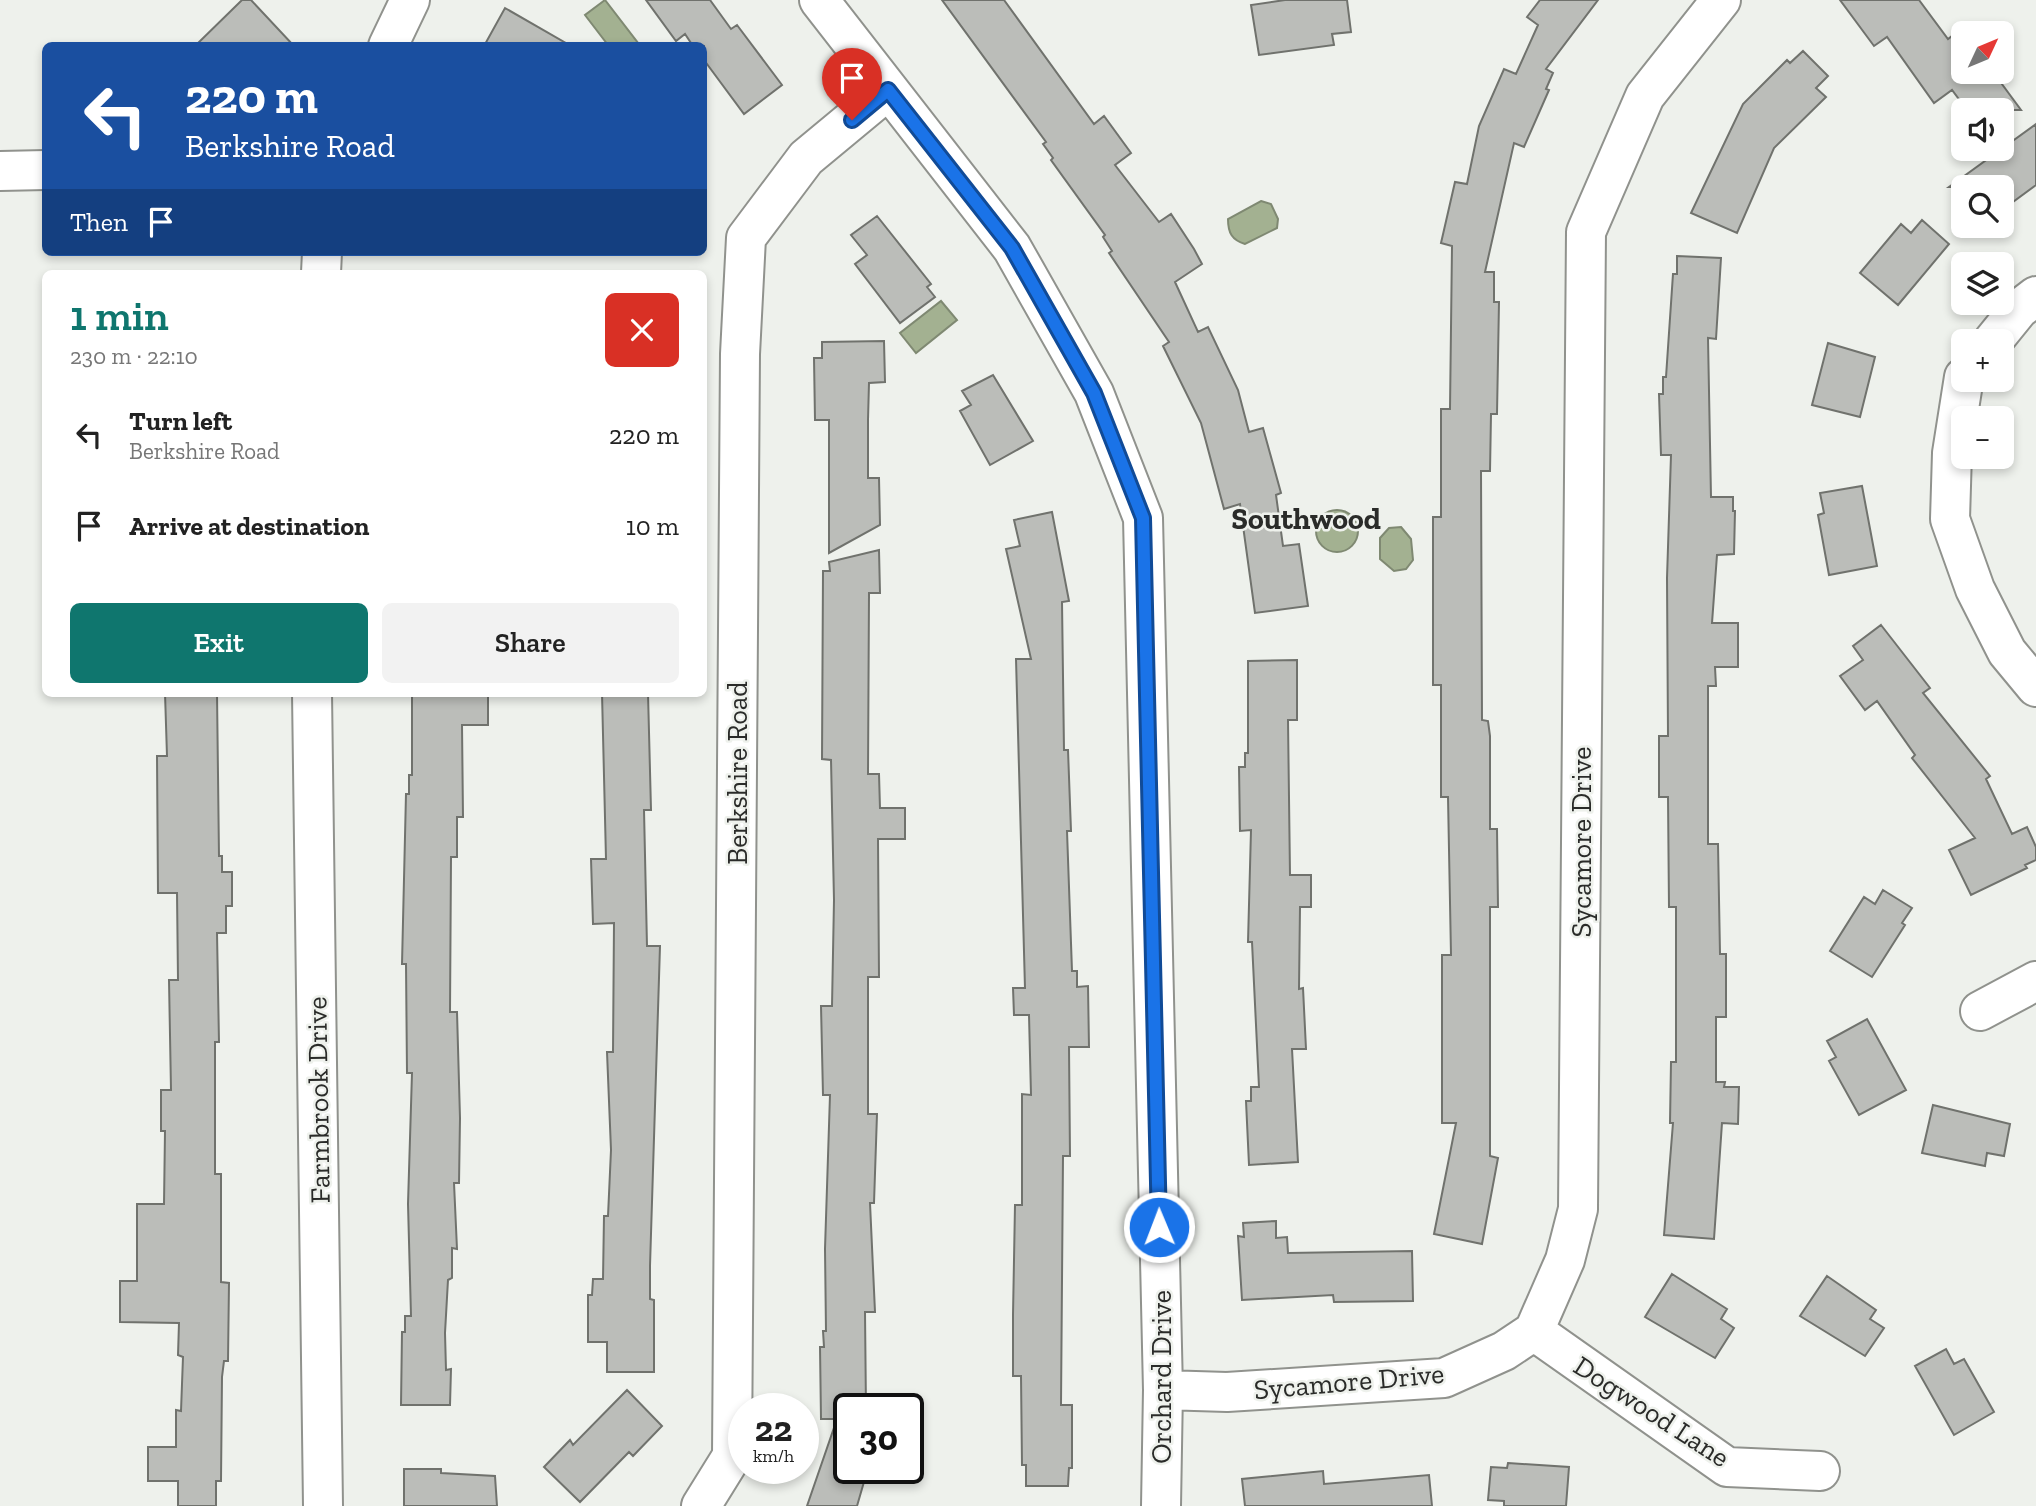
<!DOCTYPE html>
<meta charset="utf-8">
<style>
:root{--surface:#fff;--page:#f2f2f2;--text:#222;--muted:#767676;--accent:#0f766e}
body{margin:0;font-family:"Zilla Slab",serif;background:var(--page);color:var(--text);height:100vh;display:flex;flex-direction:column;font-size:26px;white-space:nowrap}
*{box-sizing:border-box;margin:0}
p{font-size:23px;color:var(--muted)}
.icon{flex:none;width:38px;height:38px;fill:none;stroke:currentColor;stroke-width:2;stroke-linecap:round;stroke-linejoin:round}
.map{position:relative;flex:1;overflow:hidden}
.panel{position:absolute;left:42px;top:270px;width:665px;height:427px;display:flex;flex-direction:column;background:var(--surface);border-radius:10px;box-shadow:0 4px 10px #0003}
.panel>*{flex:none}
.guide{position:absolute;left:42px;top:42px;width:665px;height:214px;border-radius:10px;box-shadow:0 4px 10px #0003;background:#1a4fa0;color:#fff;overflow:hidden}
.needle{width:46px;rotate:46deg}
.buttons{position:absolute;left:1951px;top:21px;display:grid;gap:14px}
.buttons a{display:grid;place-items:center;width:63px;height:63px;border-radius:10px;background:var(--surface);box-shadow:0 4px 10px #0003;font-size:35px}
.speed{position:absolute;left:728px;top:1393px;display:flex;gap:14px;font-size:35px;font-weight:700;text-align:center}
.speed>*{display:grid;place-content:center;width:91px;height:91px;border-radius:50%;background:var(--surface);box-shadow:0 4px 10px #0003;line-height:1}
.speed small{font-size:18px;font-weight:400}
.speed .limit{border:4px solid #111;border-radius:10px;background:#fff;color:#111}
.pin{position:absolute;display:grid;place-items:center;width:60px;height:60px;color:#fff;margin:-72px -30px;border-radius:50% 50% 50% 0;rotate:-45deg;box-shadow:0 0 7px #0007}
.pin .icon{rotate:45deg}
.me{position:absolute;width:77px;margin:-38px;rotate:359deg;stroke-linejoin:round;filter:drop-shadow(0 0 5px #0008)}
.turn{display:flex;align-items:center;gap:24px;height:147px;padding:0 28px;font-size:32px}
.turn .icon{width:91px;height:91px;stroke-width:2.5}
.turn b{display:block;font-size:49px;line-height:60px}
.then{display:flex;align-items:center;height:66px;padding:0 28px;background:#0003;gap:14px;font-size:26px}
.round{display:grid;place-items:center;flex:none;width:74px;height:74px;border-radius:10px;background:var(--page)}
.overview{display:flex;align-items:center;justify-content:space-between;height:119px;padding:0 28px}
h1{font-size:42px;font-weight:600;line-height:52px;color:var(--accent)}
.primary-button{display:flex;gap:14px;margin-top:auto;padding:14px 28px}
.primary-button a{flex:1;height:80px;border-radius:10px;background:var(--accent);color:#fff;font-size:28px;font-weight:600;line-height:80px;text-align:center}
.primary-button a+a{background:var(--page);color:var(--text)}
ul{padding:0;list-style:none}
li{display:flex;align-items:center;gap:21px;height:91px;padding:0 28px}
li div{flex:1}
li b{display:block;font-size:26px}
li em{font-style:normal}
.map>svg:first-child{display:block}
</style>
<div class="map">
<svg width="2036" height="1506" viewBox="0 0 2036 1506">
<rect width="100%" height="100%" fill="#eef1ec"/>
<path fill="#a3b191" stroke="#7f8972" stroke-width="2" d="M 605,0 L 638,43 L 608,45 L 585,15 Z
M 1261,201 L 1271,204 L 1278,219 L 1277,228 L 1245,244 C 1232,240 1228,233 1228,219 Z
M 941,301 L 957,320 L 916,353 L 900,333 Z
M1316 531a21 21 0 1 1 42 0a21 21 0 1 1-42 0Z
M 1401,527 L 1411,539 L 1413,560 L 1406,569 L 1394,571 L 1380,559 L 1380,538 L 1389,528 Z"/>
<path fill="#bbbdb9" stroke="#70726d" stroke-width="2" d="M 242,0 L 251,0 L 294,46 L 195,46 Z
M 646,0 L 710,0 L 731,29 L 737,25 L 782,85 L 744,114 L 704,60 L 704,46 L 693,46 L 685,34 L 676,41 Z
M 942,0 L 1004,0 L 1094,124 L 1104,116 L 1131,153 L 1115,165 L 1159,222 L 1171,214 L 1194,249 L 1202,264 L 1175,282 L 1198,332 L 1208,327 L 1238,390 L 1249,432 L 1263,428 L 1281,493 L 1276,495 L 1283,546 L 1299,544 L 1308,606 L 1255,613 L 1240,504 L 1224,509 L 1201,423 L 1163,346 L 1169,342 L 1109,253 L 1112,251 L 1103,237 L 1105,235 L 1051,160 L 1053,158 L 1043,144 L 1046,142 Z
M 1285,0 L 1347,0 L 1351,32 L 1332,34 L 1334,45 L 1259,55 L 1251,5 Z
M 1540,0 L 1598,0 L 1546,69 L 1553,73 L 1546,89 L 1549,90 L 1524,147 L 1514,143 L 1485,272 L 1494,272 L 1494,302 L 1499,302 L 1497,414 L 1491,414 L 1490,471 L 1481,471 L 1482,720 L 1488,721 L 1490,736 L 1490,829 L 1497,829 L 1498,907 L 1490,907 L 1490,1156 L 1498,1158 L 1482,1244 L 1434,1234 L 1456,1123 L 1442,1123 L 1442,955 L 1451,955 L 1448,797 L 1441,797 L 1441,685 L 1433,685 L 1433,517 L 1441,517 L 1441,409 L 1450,409 L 1452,246 L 1441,243 L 1455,182 L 1467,184 L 1479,126 L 1504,69 L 1516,74 L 1538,25 L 1527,17 Z
M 1840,0 L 1919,0 L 1948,39 L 1961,29 L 1964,33 L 1964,72 L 1993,72 L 2021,110 L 1967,110 L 1952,90 L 1934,103 L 1887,37 L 1874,46 Z
M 505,8 L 571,46 L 484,46 Z
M 1803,51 L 1828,76 L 1816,88 L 1826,97 L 1774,148 L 1737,233 L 1691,213 L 1743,104 L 1787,60 L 1790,63 Z
M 2036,124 L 2036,185 L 2002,210 L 2002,182 L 1998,187 L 1949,187 Z
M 877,216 L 931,284 L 927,287 L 935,297 L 900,323 L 855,264 L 867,255 L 851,235 Z
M 1922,220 L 1949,244 L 1898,305 L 1860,273 L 1901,224 L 1911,233 Z
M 1677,256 L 1721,258 L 1716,339 L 1708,338 L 1711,497 L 1733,497 L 1733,511 L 1735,511 L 1734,554 L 1717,555 L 1712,623 L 1738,623 L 1738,667 L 1715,667 L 1716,686 L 1708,686 L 1708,844 L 1718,844 L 1720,954 L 1726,954 L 1726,1017 L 1716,1017 L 1716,1082 L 1725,1082 L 1724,1087 L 1739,1087 L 1738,1124 L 1722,1123 L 1714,1239 L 1664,1235 L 1673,1123 L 1670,1123 L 1671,1062 L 1676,1062 L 1676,907 L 1669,907 L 1668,797 L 1659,797 L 1659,736 L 1668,736 L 1667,578 L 1671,455 L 1661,455 L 1659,394 L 1663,394 L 1663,377 L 1666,377 L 1673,274 L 1677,274 Z
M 884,341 L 885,382 L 869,383 L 868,420 L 868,478 L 879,478 L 880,525 L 829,553 L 829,420 L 815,420 L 814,358 L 822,358 L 822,342 Z
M 1828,343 L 1875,357 L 1860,417 L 1812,405 Z
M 993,375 L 1033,441 L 990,465 L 960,411 L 971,405 L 962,391 Z
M 1862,486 L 1877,566 L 1829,575 L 1818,515 L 1824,513 L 1820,493 Z
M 1052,512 L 1069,601 L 1062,602 L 1064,750 L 1068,750 L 1071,831 L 1067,831 L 1072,971 L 1077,971 L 1077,987 L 1088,986 L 1089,1047 L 1069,1047 L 1070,1156 L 1063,1156 L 1061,1405 L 1072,1405 L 1072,1468 L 1069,1468 L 1068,1486 L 1026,1486 L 1026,1465 L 1022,1465 L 1021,1376 L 1013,1376 L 1013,1315 L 1015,1205 L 1022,1205 L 1022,1094 L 1031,1095 L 1029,1015 L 1014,1015 L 1013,988 L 1025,988 L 1016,659 L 1031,659 L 1006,549 L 1020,546 L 1014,520 Z
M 879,550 L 880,593 L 869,593 L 868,774 L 879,774 L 880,808 L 905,808 L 905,839 L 878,839 L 879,977 L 868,977 L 868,1114 L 877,1114 L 874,1203 L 870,1203 L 875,1312 L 865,1312 L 866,1409 L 849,1409 L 849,1469 L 866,1475 L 857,1506 L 807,1506 L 837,1419 L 821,1419 L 820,1347 L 824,1347 L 823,1331 L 826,1331 L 825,1249 L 830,1095 L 823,1095 L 821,1006 L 832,1006 L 834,900 L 831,760 L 822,759 L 823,571 L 830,571 L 829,562 Z
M 1881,625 L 1930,688 L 1923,693 L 1990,776 L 1986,779 L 2012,834 L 2027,827 L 2036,847 L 2036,860 L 2025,865 L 2027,868 L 1971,895 L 1949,850 L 1975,838 L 1912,758 L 1915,755 L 1877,701 L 1865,710 L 1840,676 L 1863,660 L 1853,646 Z
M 1297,660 L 1297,720 L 1288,720 L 1290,875 L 1311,875 L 1311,907 L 1300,907 L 1299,989 L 1303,988 L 1306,1049 L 1292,1049 L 1298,1162 L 1249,1165 L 1246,1101 L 1251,1101 L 1251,1087 L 1259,1087 L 1252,942 L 1248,942 L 1251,830 L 1240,831 L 1239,767 L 1245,767 L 1245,753 L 1248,753 L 1248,661 Z
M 165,693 L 217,693 L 219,856 L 222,856 L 222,872 L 232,872 L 232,906 L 226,906 L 226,933 L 217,933 L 219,1042 L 215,1042 L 215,1174 L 221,1174 L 221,1282 L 229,1283 L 228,1361 L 224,1361 L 222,1377 L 221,1481 L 216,1481 L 216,1506 L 178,1506 L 178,1481 L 148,1481 L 148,1447 L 176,1447 L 176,1410 L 181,1411 L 183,1357 L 178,1355 L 179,1323 L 120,1322 L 120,1281 L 137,1281 L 137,1204 L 164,1204 L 165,1131 L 161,1131 L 161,1090 L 171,1090 L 169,980 L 178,980 L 177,893 L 158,893 L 157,756 L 167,756 Z
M 412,693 L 488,693 L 488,725 L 462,725 L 463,817 L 457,817 L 457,857 L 451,857 L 450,1012 L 457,1012 L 460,1118 L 459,1183 L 454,1183 L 457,1249 L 452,1248 L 452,1278 L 448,1280 L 445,1333 L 446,1370 L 451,1369 L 450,1405 L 401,1405 L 402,1332 L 405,1332 L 405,1316 L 411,1316 L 408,1204 L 412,1073 L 407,1073 L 406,964 L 402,964 L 406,794 L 409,794 L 409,775 L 412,775 Z
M 602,693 L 648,693 L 651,810 L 644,810 L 647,946 L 660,946 L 650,1266 L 650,1299 L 654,1300 L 654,1372 L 607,1372 L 607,1342 L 588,1342 L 588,1295 L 592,1295 L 593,1279 L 603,1279 L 604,1216 L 608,1216 L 611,1150 L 607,1052 L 613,1052 L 614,923 L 593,924 L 591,859 L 606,859 Z
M 1883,890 L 1912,908 L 1902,923 L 1905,925 L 1872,977 L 1830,951 L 1864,897 L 1875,904 Z
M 1867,1019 L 1906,1090 L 1859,1115 L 1829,1061 L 1836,1057 L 1827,1041 Z
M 1933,1105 L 2010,1124 L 2004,1156 L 1987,1153 L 1985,1166 L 1922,1153 Z
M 1276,1221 L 1276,1238 L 1287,1237 L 1288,1253 L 1412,1251 L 1413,1301 L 1334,1302 L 1333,1295 L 1242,1300 L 1238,1236 L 1244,1237 L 1243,1223 Z
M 1672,1274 L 1727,1309 L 1721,1319 L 1734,1328 L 1715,1358 L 1645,1317 Z
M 1827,1276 L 1876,1310 L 1870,1319 L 1884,1328 L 1865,1356 L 1800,1316 Z
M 1946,1349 L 1954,1364 L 1964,1359 L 1994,1412 L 1954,1435 L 1915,1366 Z
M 627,1390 L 662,1426 L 633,1456 L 629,1452 L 580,1502 L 544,1467 L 570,1440 L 573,1445 Z
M 1508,1463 L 1569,1467 L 1566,1506 L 1504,1506 L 1504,1501 L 1488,1500 L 1491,1467 L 1507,1468 Z
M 404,1469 L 441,1469 L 441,1473 L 495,1476 L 497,1506 L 404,1506 Z
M 1323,1471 L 1324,1484 L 1429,1475 L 1432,1506 L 1245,1506 L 1242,1479 Z"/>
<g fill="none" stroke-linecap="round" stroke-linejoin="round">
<defs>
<path id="minor" d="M 819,0 L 1012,248 L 1094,393 L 1143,518 L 1163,1390 L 1161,1506
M 388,46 L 410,0
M 0,171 L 46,170
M 321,273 L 322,252
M 1993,341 L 2019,309 L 2036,296
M 1964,377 L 1952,453 L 1950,519 L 1975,589 L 2007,652 L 2036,687
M 312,693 L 323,1506
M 1980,1011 L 2036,981
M 1534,1331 L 1727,1467 L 1820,1471
M 1163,1390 L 1227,1392 L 1444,1378 L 1504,1351 L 1534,1331 L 1565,1260 L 1578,1209 L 1586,232 L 1645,96 L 1721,0
M 701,1506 L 732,1456 L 740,354 L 746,238 L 806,158 L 888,90"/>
</defs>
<use href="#minor" stroke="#90928d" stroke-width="42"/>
<use href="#minor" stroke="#fff" stroke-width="38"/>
</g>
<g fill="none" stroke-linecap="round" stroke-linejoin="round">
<defs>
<path id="route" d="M 852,120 L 888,90 L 1012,248 L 1094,393 L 1143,518 L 1159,1227"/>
</defs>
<use href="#route" stroke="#114b97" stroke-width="18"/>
<use href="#route" stroke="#1a73e8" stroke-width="12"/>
</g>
<g text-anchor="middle" stroke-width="5" stroke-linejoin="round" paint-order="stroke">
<g font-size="28" fill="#2a2b29" stroke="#eef1ec">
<text transform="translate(737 773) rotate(-90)" y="10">Berkshire Road</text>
<text transform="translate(1581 842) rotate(-90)" y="10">Sycamore Drive</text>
<text transform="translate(318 1100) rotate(-91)" y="10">Farmbrook Drive</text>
<text transform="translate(1161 1377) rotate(-90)" y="10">Orchard Drive</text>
<text transform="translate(1349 1381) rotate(-5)" y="10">Sycamore Drive</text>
<text transform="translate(1652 1411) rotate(33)" y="10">Dogwood Lane</text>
</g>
<g font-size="30" font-weight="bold" fill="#2a2b29" stroke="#eef1ec">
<text x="1306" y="529">Southwood</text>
</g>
</g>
</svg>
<div class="buttons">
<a><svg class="needle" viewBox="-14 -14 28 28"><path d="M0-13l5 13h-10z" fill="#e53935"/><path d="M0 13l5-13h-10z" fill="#767676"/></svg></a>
<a><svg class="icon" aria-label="sound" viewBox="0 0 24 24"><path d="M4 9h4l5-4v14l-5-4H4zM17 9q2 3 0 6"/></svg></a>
<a><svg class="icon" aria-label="search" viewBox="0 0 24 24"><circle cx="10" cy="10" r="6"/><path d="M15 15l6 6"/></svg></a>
<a><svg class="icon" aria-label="layers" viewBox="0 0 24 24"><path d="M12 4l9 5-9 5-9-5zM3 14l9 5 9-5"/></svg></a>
<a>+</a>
<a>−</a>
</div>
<div class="speed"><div>22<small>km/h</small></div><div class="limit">30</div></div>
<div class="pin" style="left:852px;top:120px;background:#d93025"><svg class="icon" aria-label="arrive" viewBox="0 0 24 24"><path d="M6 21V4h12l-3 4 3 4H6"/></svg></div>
<svg class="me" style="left:1159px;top:1227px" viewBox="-20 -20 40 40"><circle r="17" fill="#1a73e8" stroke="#fff" stroke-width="3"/><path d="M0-11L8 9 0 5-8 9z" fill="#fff"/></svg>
<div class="guide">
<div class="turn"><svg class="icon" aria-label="left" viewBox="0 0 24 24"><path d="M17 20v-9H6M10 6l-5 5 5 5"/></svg><div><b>220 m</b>Berkshire Road</div></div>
<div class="then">Then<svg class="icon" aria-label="arrive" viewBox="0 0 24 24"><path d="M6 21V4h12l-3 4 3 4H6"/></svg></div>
</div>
<section class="panel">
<div class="overview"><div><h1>1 min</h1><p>230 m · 22:10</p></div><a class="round" style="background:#d93025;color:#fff"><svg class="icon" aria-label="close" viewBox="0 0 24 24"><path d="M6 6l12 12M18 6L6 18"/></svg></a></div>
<ul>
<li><svg class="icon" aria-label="left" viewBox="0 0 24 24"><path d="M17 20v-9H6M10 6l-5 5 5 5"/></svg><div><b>Turn left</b><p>Berkshire Road</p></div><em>220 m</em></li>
<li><svg class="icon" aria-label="arrive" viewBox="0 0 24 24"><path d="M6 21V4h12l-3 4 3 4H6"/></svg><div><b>Arrive at destination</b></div><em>10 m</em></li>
</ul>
<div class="primary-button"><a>Exit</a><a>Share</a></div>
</section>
</div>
